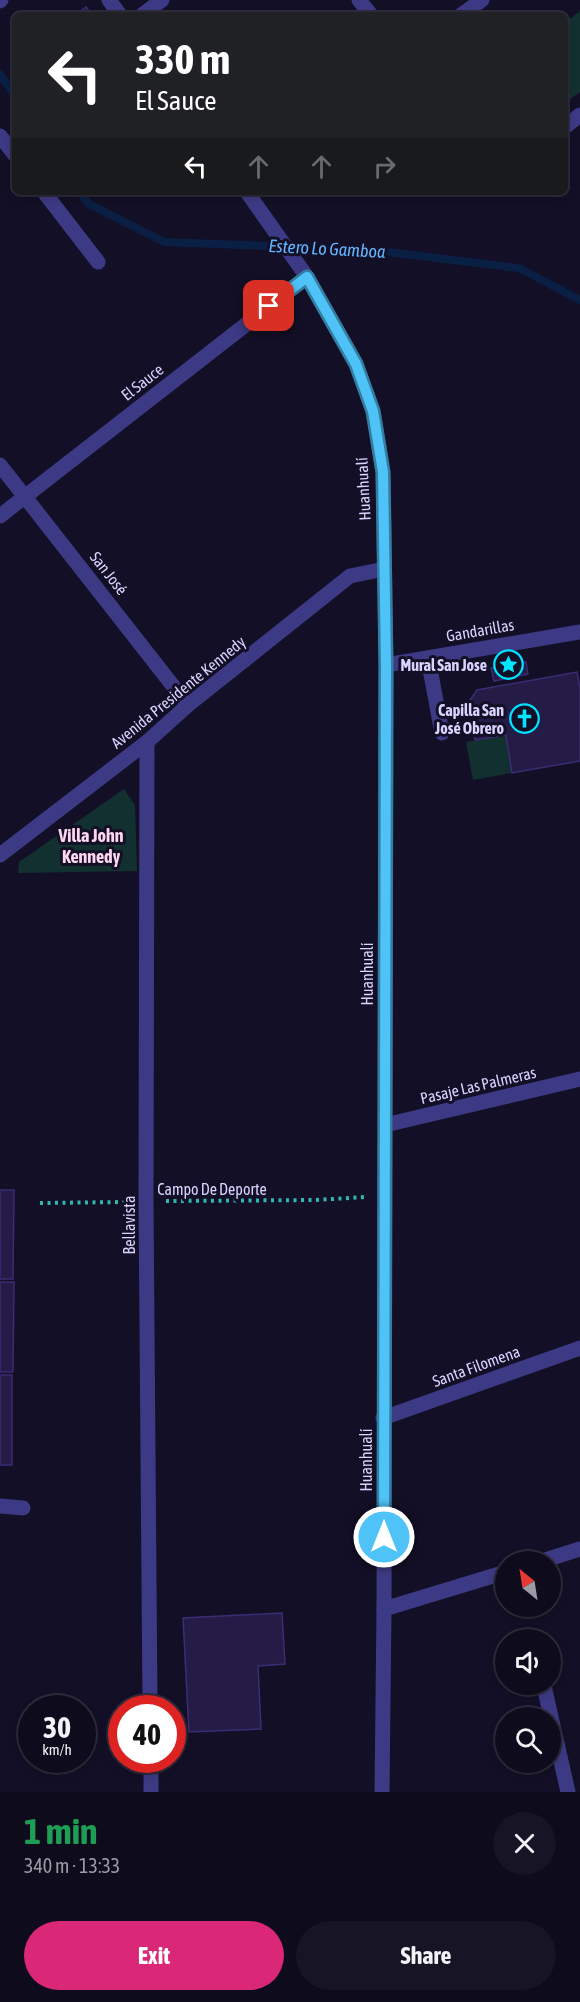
<!DOCTYPE html>
<meta charset="utf-8">
<style>
:root{--surface:#0e0b1c;--page:#171425;--text:#f1f3f6;--muted:#9b9ba3;--line:#2e2b3b;--accent:#db2777}
body{margin:0;font-family:"Asap Condensed",sans-serif;background:var(--page);color:var(--text);height:100vh;display:flex;flex-direction:column;font-size:22px;white-space:nowrap}
*{box-sizing:border-box;margin:0}
p{font-size:20px;color:var(--muted)}
.icon{flex:none;width:33px;height:33px;fill:none;stroke:currentColor;stroke-width:2;stroke-linecap:round;stroke-linejoin:round}
.map{position:relative;height:1792px;overflow:hidden}
.side{display:flex;flex-direction:column;background:var(--surface);flex:1}
.side>*{flex:none}
.guide{position:absolute;left:12px;top:12px;width:556px;height:183px;border-radius:9px;box-shadow:0 3px 9px #0003,0 0 0 2px var(--line);background:#202124;color:#fff;overflow:hidden}
.needle{width:39px;rotate:330deg}
.buttons{position:absolute;left:495px;top:1551px;display:grid;gap:12px}
.buttons a{display:grid;place-items:center;width:66px;height:66px;border-radius:50%;background:var(--surface);box-shadow:0 3px 9px #0003,0 0 0 2px var(--line);font-size:30px}
.speed{position:absolute;left:18px;top:1695px;display:flex;gap:12px;font-size:30px;font-weight:700;text-align:center}
.speed>*{display:grid;place-content:center;width:78px;height:78px;border-radius:50%;background:var(--surface);box-shadow:0 3px 9px #0003,0 0 0 2px var(--line);line-height:1}
.speed small{font-size:15px;font-weight:400}
.speed .limit{border:9px solid #d22;background:#fff;color:#111}
.pin{position:absolute;display:grid;place-items:center;width:51px;height:51px;color:#fff;margin:-26px;border-radius:12px;box-shadow:0 3px 9px #0006}
.me{position:absolute;width:66px;margin:-33px;rotate:0deg;stroke-linejoin:round;filter:drop-shadow(0 0 4px #0008)}
.turn{display:flex;align-items:center;gap:21px;height:126px;padding:0 24px;font-size:27px}
.turn .icon{width:78px;height:78px;stroke-width:2.5}
.turn b{display:block;font-size:42px;line-height:51px}
.lanes{display:flex;align-items:center;height:57px;padding:0 24px;background:#0003;justify-content:center;gap:30px;direction:ltr}
.lanes .off{opacity:.35}
.round{display:grid;place-items:center;flex:none;width:63px;height:63px;border-radius:32px;background:var(--page)}
.headline{display:flex;align-items:center;justify-content:space-between;height:102px;padding:0 24px}
h1{font-size:36px;font-weight:700;line-height:45px;color:#1e9e55}
.action{display:flex;gap:12px;margin-top:auto;padding:12px 24px}
.action a{flex:1;height:69px;border-radius:36px;background:var(--accent);color:#fff;font-size:24px;font-weight:700;line-height:69px;text-align:center}
.action a+a{background:var(--page);color:var(--text)}
.map>svg:first-child{display:block}
</style>
<div class="map">
<svg width="580" height="1792" viewBox="0 0 580 1792">
<rect width="100%" height="100%" fill="#130f26"/>
<path fill="#12302f" d="M 580,11 L 580,92 L 566,102 L 566,22 Z
M 506,735 L 512,773 L 473,780 L 466,742 Z
M 124,789 L 135,805 L 137,871 L 18,873 L 19,862 Z"/>
<g fill="none" stroke-linecap="round" stroke-linejoin="round">
<path stroke="#0a1f44" stroke-width="8" d="M 0,74 L 15,96
M 80,192 L 89,204 L 164,242 L 371,250 L 519,268 L 580,300"/>
</g>
<path fill="#241b47" stroke="#3b2d73" stroke-width="1.5" d="M 86,7 L 92,15 L 75,15 Z
M 526,662 L 528,674 L 494,681 L 491,668 Z
M 577,672 L 580,689 L 580,761 L 512,773 L 506,735 L 475,740 L 468,703 L 477,690 Z
M 0,1190 L 14,1190 L 13,1279 L 0,1279 Z
M 0,1282 L 14,1282 L 13,1372 L 0,1372 Z
M 0,1375 L 12,1375 L 12,1465 L 0,1465 Z
M 282,1613 L 285,1664 L 258,1666 L 261,1729 L 189,1732 L 183,1618 Z"/>
<g fill="none" stroke-linecap="round" stroke-linejoin="round">
<path stroke="#2fb8b0" stroke-width="4" stroke-dasharray="3 4.5" stroke-linecap="butt" d="M 166,1201 L 316,1200 L 365,1197
M 40,1203 L 126,1202"/>
<path stroke="#3d3a85" stroke-width="15" d="M 428,658 L 442,733
M 0,1506 L 23,1508"/>
<path stroke="#3d3a85" stroke-width="15" d="M 359,0 L 371,15
M 461,15 L 482,0
M 566,126 L 580,115
M 0,136 L 15,155
M 44,192 L 98,262
M 0,465 L 188,705
M 0,516 L 307,277
M 147,742 L 146,1201 L 150,1708
M 385,1125 L 580,1079
M 383,1418 L 580,1348
M 539,1562 L 580,1549
M 384,1609 L 506,1572
M 544,1686 L 568,1792
M 151,1760 L 151,1792"/>
<path stroke="#3d3a85" stroke-width="15" d="M 109,0 L 120,15
M 0,1 L 1,0
M 142,15 L 162,0
M 247,192 L 307,277 L 356,364 L 373,411 L 383,472 L 386,665 L 384,1609 L 382,1792
M 386,665 L 580,632
M 0,855 L 147,742 L 188,705 L 350,576 L 384,569"/>
</g>
<g fill="none" stroke-linecap="round" stroke-linejoin="round">
<defs>
<path id="route" d="M 269,306 L 307,277 L 356,364 L 373,411 L 383,472 L 386,665 L 384,1537"/>
</defs>
<use href="#route" stroke="#337fa1" stroke-width="15"/>
<use href="#route" stroke="#4fc3f7" stroke-width="10"/>
</g>
<defs>
<symbol id="sight-ring" viewBox="-11 -11 22 22"><circle r="9.5" fill="#130f26" stroke="#00e5ff" stroke-width="1.5"/><path d="M0-6L1.8-2.2L6-1.7L2.9 1.2L3.7 5.4L0 3.3L-3.7 5.4L-2.9 1.2L-6-1.7L-1.8-2.2Z" fill="#00e5ff"/></symbol>
<symbol id="church-ring" viewBox="-11 -11 22 22"><circle r="9.5" fill="#130f26" stroke="#00e5ff" stroke-width="1.5"/><path d="M-1.2-6h2.4v3.5h3.3v2.4h-3.3V6h-2.4V-.1h-3.3v-2.4h3.3Z" fill="#00e5ff"/></symbol>
</defs>
<g fill-rule="evenodd">
<use href="#sight-ring" x="492" y="648" width="33" height="33"/>
<use href="#church-ring" x="508" y="702" width="33" height="33"/>
</g>
<g text-anchor="middle" stroke-width="6" stroke-linejoin="round" paint-order="stroke">
<g font-size="16" fill="#d9d4ff" stroke="#130f26">
<text transform="translate(142 382) rotate(-38)" y="6">El Sauce</text>
<text transform="translate(363 489) rotate(-93)" y="6">Huanhualí</text>
<text transform="translate(109 573) rotate(52)" y="6">San José</text>
<text transform="translate(480 630) rotate(-10)" y="6">Gandarillas</text>
<text transform="translate(178 692) rotate(-39)" y="6">Avenida Presidente Kennedy</text>
<text transform="translate(367 974) rotate(-90)" y="6">Huanhualí</text>
<text transform="translate(478 1085) rotate(-13)" y="6">Pasaje Las Palmeras</text>
<text x="212" y="1195">Campo De Deporte</text>
<text transform="translate(129 1225) rotate(-90)" y="6">Bellavista</text>
<text transform="translate(476 1366) rotate(-20)" y="6">Santa Filomena</text>
<text transform="translate(366 1460) rotate(-90)" y="6">Huanhualí</text>
</g>
<g font-size="16" font-weight="bold" fill="#d9d4ff" stroke="#130f26" text-anchor="end">
<text x="487" y="671">Mural San Jose</text>
<text x="504" y="716">Capilla San<tspan x="504" dy="18">José Obrero</tspan></text>
</g>
<g font-size="18" font-style="italic" fill="#62b6ff" stroke="#130f26">
<text transform="translate(327 249) rotate(3)" y="6">Estero Lo Gamboa</text>
</g>
<g font-size="18" font-weight="bold" fill="#ffd6f0" stroke="#130f26">
<text x="91" y="842">Villa John<tspan x="91" dy="21">Kennedy</tspan></text>
</g>
</g>
</svg>
<div class="buttons">
<a><svg class="needle" viewBox="-14 -14 28 28"><path d="M0-13l5 13h-10z" fill="#e53935"/><path d="M0 13l5-13h-10z" fill="#9b9ba3"/></svg></a>
<a><svg class="icon" aria-label="sound" viewBox="0 0 24 24"><path d="M4 9h4l5-4v14l-5-4H4zM17 9q2 3 0 6"/></svg></a>
<a><svg class="icon" aria-label="search" viewBox="0 0 24 24"><circle cx="10" cy="10" r="6"/><path d="M15 15l6 6"/></svg></a>
</div>
<div class="speed"><div>30<small>km/h</small></div><div class="limit">40</div></div>
<div class="pin" style="left:269px;top:306px;background:#d93025"><svg class="icon" aria-label="arrive" viewBox="0 0 24 24"><path d="M6 21V4h12l-3 4 3 4H6"/></svg></div>
<svg class="me" style="left:384px;top:1537px" viewBox="-20 -20 40 40"><circle r="17" fill="#4fc3f7" stroke="#fff" stroke-width="3"/><path d="M0-11L8 9 0 5-8 9z" fill="#fff"/></svg>
<div class="guide">
<div class="turn"><svg class="icon" aria-label="left" viewBox="0 0 24 24"><path d="M17 20v-9H6M10 6l-5 5 5 5"/></svg><div><b>330 m</b>El Sauce</div></div>
<div class="lanes"><svg class="icon" aria-label="left" viewBox="0 0 24 24"><path d="M17 20v-9H6M10 6l-5 5 5 5"/></svg><svg class="icon off" aria-label="ahead" viewBox="0 0 24 24"><path d="M12 20V5M6 11l6-6 6 6"/></svg><svg class="icon off" aria-label="ahead" viewBox="0 0 24 24"><path d="M12 20V5M6 11l6-6 6 6"/></svg><svg class="icon off" aria-label="right" viewBox="0 0 24 24"><path d="M7 20v-9h11M14 6l5 5-5 5"/></svg></div>
</div>
</div>
<section class="side">
<div class="headline"><div><h1>1 min</h1><p>340 m · 13:33</p></div><a class="round"><svg class="icon" aria-label="close" viewBox="0 0 24 24"><path d="M6 6l12 12M18 6L6 18"/></svg></a></div>
<div class="action"><a>Exit</a><a>Share</a></div>
</section>
